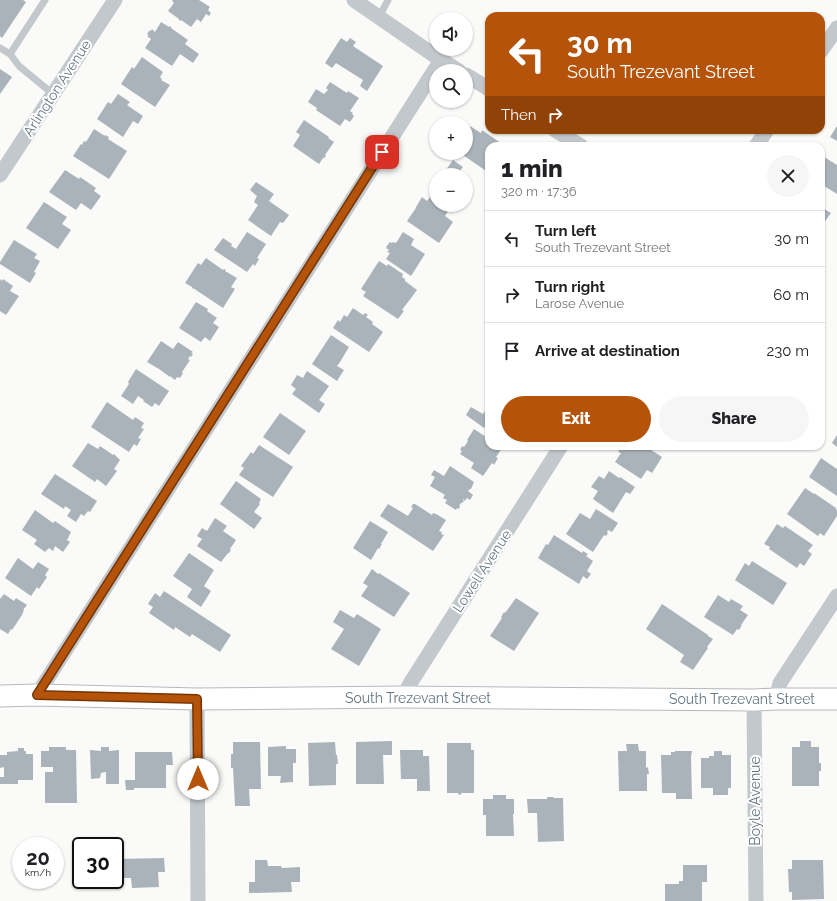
<!DOCTYPE html>
<meta charset="utf-8">
<style>
:root{--surface:#fff;--page:#f6f6f6;--text:#202124;--muted:#757577;--line:#e0e0e0;--accent:#b45309}
body{margin:0;font-family:Raleway,sans-serif;background:var(--page);color:var(--text);height:100vh;display:flex;flex-direction:column;font-size:15px;white-space:nowrap}
*{box-sizing:border-box;margin:0}
p{font-size:13px;color:var(--muted)}
.icon{flex:none;width:22px;height:22px;fill:none;stroke:currentColor;stroke-width:2;stroke-linecap:round;stroke-linejoin:round}
.map{position:relative;flex:1;overflow:hidden}
.side{position:absolute;left:485px;top:142px;width:340px;height:308px;display:flex;flex-direction:column;background:var(--surface);border-radius:12px;box-shadow:0 1px 3px #0004}
.side>*{flex:none}
.banner{position:absolute;left:485px;top:12px;width:340px;height:122px;border-radius:12px;box-shadow:0 1px 3px #0004;background:#b45309;color:#fff;overflow:hidden}
.buttons{position:absolute;left:429px;top:12px;display:grid;gap:8px}
.buttons a{display:grid;place-items:center;width:44px;height:44px;border-radius:50%;background:var(--surface);box-shadow:0 1px 3px #0004;font-size:20px}
.speed{position:absolute;left:12px;top:837px;display:flex;gap:8px;font-size:20px;font-weight:700;text-align:center}
.speed>*{display:grid;place-content:center;width:52px;height:52px;border-radius:50%;background:var(--surface);box-shadow:0 1px 3px #0004;line-height:1}
.speed small{font-size:10px;font-weight:400}
.speed .limit{border:2px solid #111;border-radius:6px;background:#fff;color:#111}
.pin{position:absolute;display:grid;place-items:center;width:34px;height:34px;color:#fff;margin:-17px;border-radius:8px;box-shadow:0 2px 6px #0006}
.me{position:absolute;width:44px;margin:-22px;rotate:0deg;stroke-linejoin:round;filter:drop-shadow(0 0 3px #0008)}
.turn{display:flex;align-items:center;gap:14px;height:84px;padding:0 16px;font-size:18px}
.turn .icon{width:52px;height:52px;stroke-width:2.5}
.turn b{display:block;font-size:28px;line-height:34px}
.then{display:flex;align-items:center;height:38px;padding:0 16px;background:#0003;gap:8px;font-size:15px}
.round{display:grid;place-items:center;flex:none;width:42px;height:42px;border-radius:21px;background:var(--page)}
.overview{display:flex;align-items:center;justify-content:space-between;height:68px;padding:0 16px}
h1{font-size:24px;font-weight:800;line-height:30px}
.cta{display:flex;gap:8px;margin-top:auto;padding:8px 16px}
.cta a{flex:1;height:46px;border-radius:24px;background:var(--accent);color:#fff;font-size:16px;font-weight:800;line-height:46px;text-align:center}
.cta a+a{background:var(--page);color:var(--text)}
ul{padding:0;list-style:none}
li{display:flex;align-items:center;gap:12px;height:56px;padding:0 16px;border-top:1px solid var(--line)}
li div{flex:1}
li b{display:block;font-size:15px}
li em{font-style:normal}
.map>svg:first-child{display:block}
</style>
<div class="map">
<svg width="837" height="901" viewBox="0 0 837 901">
<rect width="100%" height="100%" fill="#fafaf8"/>
<path fill="#aab3b9" d="M 0,0 L 23,0 L 26,2 L 2,38 L 0,36 Z
M 173,0 L 199,0 L 210,7 L 208,10 L 211,13 L 209,16 L 206,14 L 201,22 L 197,19 L 191,27 L 181,20 L 180,21 L 179,20 L 179,19 L 168,11 L 174,3 L 172,1 Z
M 161,22 L 169,27 L 169,26 L 171,27 L 171,28 L 188,40 L 185,44 L 199,54 L 193,63 L 180,54 L 172,66 L 145,48 L 151,39 L 147,36 L 149,35 L 147,34 L 150,30 L 151,31 L 152,29 L 155,32 Z
M 341,38 L 347,42 L 350,38 L 356,42 L 353,46 L 383,66 L 367,91 L 360,86 L 363,80 L 336,63 L 332,68 L 325,63 Z
M 142,57 L 163,72 L 160,77 L 162,79 L 161,80 L 170,85 L 155,107 L 121,84 L 132,67 L 134,69 Z
M 0,69 L 12,77 L 0,94 Z
M 330,82 L 347,93 L 348,91 L 359,98 L 350,111 L 353,113 L 352,114 L 354,116 L 350,122 L 345,119 L 340,126 L 316,110 L 317,108 L 308,102 L 316,89 L 324,94 L 328,90 L 326,88 Z
M 118,94 L 130,102 L 127,105 L 143,116 L 138,124 L 133,121 L 123,137 L 97,119 L 108,102 L 111,104 Z
M 304,120 L 329,137 L 328,138 L 334,142 L 325,155 L 326,156 L 324,158 L 323,158 L 319,164 L 293,146 L 300,135 L 296,132 Z
M 470,126 L 481,133 L 482,130 L 505,146 L 489,146 L 489,173 L 460,153 L 466,153 L 466,132 Z
M 837,126 L 837,141 L 830,137 Z
M 94,129 L 105,136 L 105,135 L 109,137 L 108,139 L 127,151 L 109,179 L 73,156 L 81,144 L 82,145 L 84,141 L 86,142 Z
M 821,155 L 837,165 L 837,194 L 821,184 Z
M 453,160 L 463,167 L 460,171 L 465,175 L 439,175 L 440,172 L 443,174 Z
M 65,170 L 79,179 L 80,177 L 96,188 L 94,191 L 101,196 L 91,210 L 81,203 L 76,210 L 49,192 Z
M 256,182 L 274,194 L 269,201 L 289,215 L 283,223 L 280,222 L 271,236 L 248,220 L 258,205 L 254,202 L 257,196 L 250,190 Z
M 432,194 L 436,197 L 436,205 L 448,205 L 451,207 L 445,216 L 453,222 L 439,243 L 407,221 L 416,208 L 416,207 L 422,197 L 427,201 Z
M 44,202 L 67,217 L 62,224 L 71,230 L 58,249 L 26,228 Z
M 821,207 L 831,213 L 823,224 L 821,222 Z
M 247,232 L 266,244 L 257,258 L 259,259 L 255,266 L 253,264 L 247,272 L 214,250 L 223,238 L 232,244 L 231,246 L 236,249 Z
M 403,232 L 414,239 L 411,245 L 425,254 L 411,276 L 386,259 L 390,253 L 387,252 L 389,250 L 386,248 L 387,247 L 386,247 L 390,242 L 392,243 L 393,242 L 396,243 Z
M 14,240 L 37,254 L 34,258 L 40,261 L 34,272 L 36,273 L 30,283 L 0,264 L 0,262 Z
M 206,258 L 223,270 L 224,269 L 226,270 L 225,271 L 237,278 L 231,287 L 235,289 L 223,308 L 193,288 L 193,289 L 192,288 L 192,287 L 185,283 L 198,263 L 201,265 Z
M 379,261 L 387,266 L 388,264 L 403,274 L 402,277 L 405,279 L 405,281 L 417,290 L 402,310 L 404,311 L 398,319 L 363,296 L 366,292 L 361,289 Z
M 0,279 L 2,281 L 3,279 L 13,286 L 10,291 L 19,296 L 6,315 L 0,311 Z
M 196,302 L 208,309 L 207,311 L 217,318 L 213,323 L 219,327 L 210,341 L 205,337 L 201,342 L 179,328 Z
M 353,308 L 363,315 L 365,313 L 368,315 L 366,317 L 373,322 L 372,324 L 383,332 L 369,352 L 333,328 L 338,320 L 340,322 L 344,315 L 347,317 Z
M 331,335 L 349,347 L 340,362 L 337,366 L 344,370 L 337,381 L 312,364 Z
M 161,341 L 173,349 L 178,342 L 193,352 L 191,353 L 193,354 L 191,357 L 190,356 L 188,359 L 190,360 L 188,363 L 187,362 L 188,363 L 182,372 L 183,373 L 180,378 L 179,377 L 178,378 L 177,377 L 175,380 L 170,376 L 170,377 L 159,369 L 147,362 Z
M 136,369 L 169,391 L 159,406 L 155,403 L 152,407 L 143,401 L 144,400 L 138,396 L 133,404 L 121,396 L 129,384 L 128,382 Z
M 307,371 L 329,386 L 319,400 L 325,404 L 319,413 L 292,394 L 296,389 L 291,385 L 297,375 L 303,378 Z
M 107,402 L 133,420 L 135,417 L 144,423 L 141,428 L 144,429 L 138,438 L 141,439 L 137,446 L 134,444 L 129,452 L 91,427 Z
M 489,405 L 489,421 L 484,428 L 466,415 L 471,407 L 483,414 Z
M 280,413 L 306,431 L 289,455 L 263,437 Z
M 474,429 L 489,439 L 489,446 L 499,446 L 502,448 L 496,457 L 498,458 L 494,465 L 492,463 L 483,476 L 471,468 L 474,463 L 460,454 L 462,451 L 460,450 L 462,446 L 464,447 L 468,441 L 467,440 Z
M 837,435 L 837,447 L 832,443 Z
M 88,443 L 98,449 L 100,446 L 113,455 L 114,454 L 120,460 L 114,469 L 117,471 L 106,486 L 97,479 L 95,482 L 72,466 Z
M 259,445 L 293,467 L 273,497 L 239,475 L 244,468 L 241,466 L 251,452 L 253,454 Z
M 622,446 L 625,448 L 627,446 L 645,446 L 662,457 L 652,473 L 647,470 L 641,479 L 615,462 L 621,453 L 618,452 Z
M 821,458 L 837,469 L 837,496 L 809,477 Z
M 450,466 L 474,482 L 471,489 L 470,489 L 468,491 L 473,495 L 470,500 L 467,498 L 465,501 L 463,499 L 463,500 L 464,501 L 462,503 L 461,503 L 459,506 L 460,506 L 459,509 L 457,508 L 456,510 L 445,503 L 447,500 L 443,498 L 445,495 L 430,486 L 435,477 L 431,475 L 434,470 L 444,476 Z
M 609,471 L 619,478 L 620,477 L 635,487 L 630,494 L 626,492 L 613,513 L 593,499 L 598,491 L 591,487 L 599,476 L 604,479 Z
M 55,474 L 97,501 L 90,512 L 88,511 L 84,516 L 81,514 L 76,522 L 67,516 L 71,510 L 65,506 L 64,509 L 41,494 Z
M 236,481 L 261,499 L 259,503 L 260,504 L 254,512 L 262,518 L 254,529 L 220,504 Z
M 805,488 L 814,494 L 814,493 L 836,508 L 836,509 L 837,511 L 837,516 L 824,536 L 820,533 L 818,536 L 787,514 Z
M 388,504 L 408,516 L 413,508 L 411,507 L 413,504 L 415,504 L 432,515 L 433,513 L 436,514 L 446,520 L 439,531 L 442,532 L 441,534 L 444,535 L 433,551 L 380,516 Z
M 596,509 L 618,523 L 612,532 L 608,530 L 607,532 L 608,533 L 606,536 L 604,535 L 593,552 L 566,534 L 580,513 L 590,519 Z
M 35,510 L 53,523 L 55,521 L 71,532 L 67,540 L 70,542 L 63,552 L 55,546 L 53,551 L 49,548 L 45,552 L 34,544 L 37,540 L 22,530 Z
M 215,518 L 227,526 L 223,531 L 236,540 L 230,549 L 231,550 L 229,553 L 228,553 L 221,562 L 197,546 L 202,539 L 197,536 L 202,528 L 207,531 Z
M 370,521 L 388,532 L 381,544 L 382,544 L 379,549 L 378,548 L 371,560 L 353,548 Z
M 777,524 L 783,528 L 785,526 L 813,545 L 808,551 L 812,554 L 804,566 L 800,563 L 797,568 L 769,549 L 770,547 L 764,544 Z
M 554,535 L 582,553 L 583,551 L 588,554 L 586,556 L 593,561 L 587,571 L 591,574 L 587,579 L 583,576 L 579,584 L 538,558 L 546,544 L 548,545 Z
M 189,553 L 214,570 L 204,586 L 211,591 L 201,607 L 187,597 L 192,589 L 173,576 Z
M 18,558 L 33,569 L 38,562 L 49,569 L 45,575 L 47,577 L 39,589 L 37,587 L 31,596 L 5,578 Z
M 752,561 L 787,583 L 773,605 L 735,580 L 745,563 L 749,566 Z
M 372,569 L 378,574 L 379,573 L 410,593 L 394,617 L 361,596 L 368,586 L 363,583 Z
M 164,591 L 231,635 L 220,652 L 192,634 L 190,637 L 175,627 L 174,630 L 149,613 L 153,607 L 148,604 L 155,593 L 160,597 Z
M 4,594 L 14,601 L 16,598 L 27,605 L 23,610 L 24,610 L 22,615 L 12,630 L 11,629 L 8,634 L 0,629 L 0,599 Z
M 718,595 L 729,602 L 731,599 L 743,606 L 740,610 L 748,615 L 741,625 L 742,625 L 739,630 L 737,629 L 733,635 L 704,617 Z
M 516,598 L 539,613 L 514,651 L 490,636 L 502,618 L 501,617 L 504,612 L 505,613 Z
M 662,604 L 708,635 L 708,636 L 713,639 L 707,647 L 708,648 L 693,670 L 680,662 L 684,655 L 646,629 Z
M 340,610 L 354,618 L 357,614 L 381,629 L 359,666 L 331,649 L 344,629 L 333,622 Z
M 392,741 L 392,755 L 383,755 L 384,784 L 356,784 L 356,742 Z
M 800,741 L 811,741 L 811,747 L 819,747 L 819,763 L 821,763 L 821,771 L 819,771 L 819,786 L 792,786 L 792,747 L 800,747 Z
M 233,742 L 260,742 L 261,789 L 249,789 L 250,806 L 235,806 L 233,768 L 231,768 L 231,754 L 233,754 Z
M 335,742 L 336,755 L 337,755 L 338,764 L 336,764 L 336,785 L 309,786 L 308,743 Z
M 447,743 L 471,743 L 471,750 L 474,750 L 474,793 L 461,793 L 461,795 L 458,794 L 458,793 L 447,793 Z
M 626,744 L 638,744 L 639,751 L 646,751 L 646,768 L 648,767 L 649,774 L 647,774 L 647,791 L 619,791 L 618,751 L 627,751 Z
M 286,746 L 286,749 L 296,749 L 296,763 L 293,763 L 293,782 L 280,783 L 281,776 L 268,776 L 268,747 Z
M 49,747 L 66,747 L 66,750 L 76,750 L 77,803 L 45,803 L 45,772 L 53,772 L 53,767 L 41,767 L 41,751 L 49,751 Z
M 101,747 L 109,747 L 109,751 L 119,750 L 119,784 L 106,784 L 106,772 L 101,773 L 100,778 L 91,779 L 90,750 L 101,751 Z
M 18,748 L 24,748 L 24,751 L 26,751 L 26,754 L 33,754 L 33,780 L 18,780 L 18,784 L 0,784 L 0,777 L 4,777 L 4,767 L 0,768 L 0,755 L 7,755 L 7,752 L 18,751 Z
M 400,750 L 423,750 L 423,756 L 429,756 L 430,791 L 417,791 L 417,779 L 401,779 Z
M 675,751 L 692,751 L 691,757 L 692,799 L 676,799 L 676,793 L 662,793 L 661,755 L 671,755 L 671,752 L 675,752 Z
M 714,751 L 722,751 L 722,755 L 731,755 L 731,788 L 728,788 L 728,795 L 713,795 L 713,788 L 701,788 L 701,758 L 709,758 L 709,756 L 714,756 Z
M 135,752 L 172,752 L 173,765 L 166,765 L 166,788 L 134,788 L 134,790 L 126,790 L 125,780 L 135,780 Z
M 493,795 L 506,795 L 506,799 L 514,799 L 514,814 L 513,814 L 514,836 L 486,836 L 486,815 L 483,815 L 483,799 L 493,799 Z
M 547,797 L 553,797 L 554,798 L 563,798 L 564,841 L 538,842 L 537,813 L 528,813 L 527,799 L 547,799 Z
M 164,858 L 165,872 L 158,872 L 159,887 L 132,888 L 131,878 L 115,878 L 115,859 Z
M 255,860 L 267,860 L 268,866 L 281,866 L 282,868 L 300,867 L 300,882 L 291,882 L 292,892 L 249,893 L 249,882 L 255,882 Z
M 792,860 L 823,860 L 824,899 L 792,900 L 792,892 L 789,892 L 788,869 L 792,869 Z
M 683,865 L 707,865 L 707,882 L 702,882 L 702,901 L 665,901 L 665,884 L 679,884 L 679,881 L 683,881 Z"/>
<g fill="none" stroke-linecap="round" stroke-linejoin="round">
<defs>
<path id="secondary" d="M 0,696 L 37,695 L 197,699 L 403,697 L 754,700 L 776,699 L 837,699"/>
</defs>
<use href="#secondary" stroke="#b3babf" stroke-width="23"/>
<path stroke="#c3c8cc" stroke-width="7" d="M 45,0 L 10,54 L 19,66 L 53,94
M 379,17 L 388,0
M 0,48 L 10,54"/>
<path stroke="#c3c8cc" stroke-width="15" d="M 354,0 L 441,60 L 459,71
M 821,51 L 837,28
M 466,75 L 489,89
M 555,130 L 581,146
M 756,146 L 767,130
M 0,175 L 115,0
M 37,695 L 441,60
M 403,697 L 411,682 L 561,446
M 197,699 L 198,901
M 776,699 L 780,683 L 837,596
M 754,700 L 756,901"/>
<use href="#secondary" stroke="#fff" stroke-width="21"/>
</g>
<g fill="none" stroke-linecap="round" stroke-linejoin="round">
<defs>
<path id="route" d="M 198,779 L 197,699 L 37,695 L 382,152"/>
</defs>
<use href="#route" stroke="#753606" stroke-width="10"/>
<use href="#route" stroke="#b45309" stroke-width="7"/>
</g>
<g text-anchor="middle" stroke-width="4" stroke-linejoin="round" paint-order="stroke">
<g font-size="14" fill="#657683" stroke="#fff">
<text transform="translate(57 88) rotate(-57)" y="5">Arlington Avenue</text>
<text transform="translate(482 571) rotate(-57)" y="5">Lowell Avenue</text>
<text x="418" y="703">South Trezevant Street</text>
<text x="742" y="704">South Trezevant Street</text>
<text transform="translate(755 801) rotate(-90)" y="5">Boyle Avenue</text>
</g>
</g>
</svg>
<div class="buttons">
<a><svg class="icon" aria-label="sound" viewBox="0 0 24 24"><path d="M4 9h4l5-4v14l-5-4H4zM17 9q2 3 0 6"/></svg></a>
<a><svg class="icon" aria-label="search" viewBox="0 0 24 24"><circle cx="10" cy="10" r="6"/><path d="M15 15l6 6"/></svg></a>
<a>+</a>
<a>−</a>
</div>
<div class="speed"><div>20<small>km/h</small></div><div class="limit">30</div></div>
<div class="pin" style="left:382px;top:152px;background:#d93025"><svg class="icon" aria-label="arrive" viewBox="0 0 24 24"><path d="M6 21V4h12l-3 4 3 4H6"/></svg></div>
<svg class="me" style="left:198px;top:779px" viewBox="-20 -20 40 40"><circle r="19" fill="#fff"/><path d="M0-13L10 11 0 6-10 11z" fill="#b45309"/></svg>
<div class="banner">
<div class="turn"><svg class="icon" aria-label="left" viewBox="0 0 24 24"><path d="M17 20v-9H6M10 6l-5 5 5 5"/></svg><div><b>30 m</b>South Trezevant Street</div></div>
<div class="then">Then<svg class="icon" aria-label="right" viewBox="0 0 24 24"><path d="M7 20v-9h11M14 6l5 5-5 5"/></svg></div>
</div>
<section class="side">
<div class="overview"><div><h1>1 min</h1><p>320 m · 17:36</p></div><a class="round"><svg class="icon" aria-label="close" viewBox="0 0 24 24"><path d="M6 6l12 12M18 6L6 18"/></svg></a></div>
<ul>
<li><svg class="icon" aria-label="left" viewBox="0 0 24 24"><path d="M17 20v-9H6M10 6l-5 5 5 5"/></svg><div><b>Turn left</b><p>South Trezevant Street</p></div><em>30 m</em></li>
<li><svg class="icon" aria-label="right" viewBox="0 0 24 24"><path d="M7 20v-9h11M14 6l5 5-5 5"/></svg><div><b>Turn right</b><p>Larose Avenue</p></div><em>60 m</em></li>
<li><svg class="icon" aria-label="arrive" viewBox="0 0 24 24"><path d="M6 21V4h12l-3 4 3 4H6"/></svg><div><b>Arrive at destination</b></div><em>230 m</em></li>
</ul>
<div class="cta"><a>Exit</a><a>Share</a></div>
</section>
</div>
